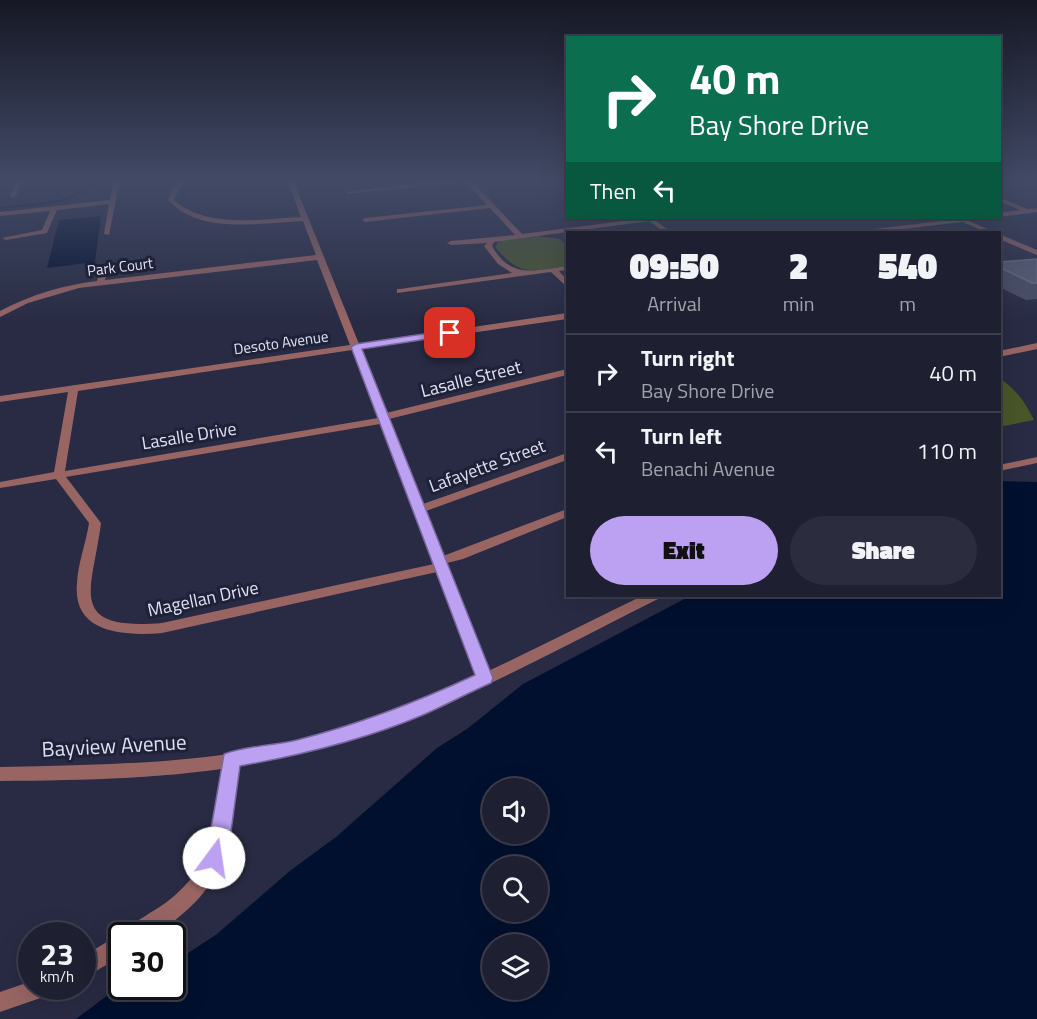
<!DOCTYPE html>
<style>
:root{--surface:#1e2032;--page:#2b2d3e;--text:#f1f3f6;--muted:#a1a3ac;--line:#3c3e4d;--accent:#bca0f2}
body{margin:0;font-family:"Titillium Web",sans-serif;background:var(--page);color:var(--text);height:100vh;display:flex;flex-direction:column;font-size:22px;white-space:nowrap}
*{box-sizing:border-box;margin:0}
p{font-size:20px;color:var(--muted)}
.icon{flex:none;width:33px;height:33px;fill:none;stroke:currentColor;stroke-width:2;stroke-linecap:round;stroke-linejoin:round}
.map{position:relative;flex:1;overflow:hidden}
.drawer{position:absolute;left:566px;top:231px;width:435px;height:366px;display:flex;flex-direction:column;background:var(--surface);border-radius:0px;box-shadow:0 6px 24px #0002,0 0 0 2px var(--line)}
.drawer>*{flex:none}
.top-card{position:absolute;left:566px;top:36px;width:435px;height:183px;border-radius:0px;box-shadow:0 6px 24px #0002,0 0 0 2px var(--line);background:#0b6e4f;color:#fff;overflow:hidden}
.buttons{position:absolute;left:482px;top:778px;display:grid;gap:12px}
.buttons a{display:grid;place-items:center;width:66px;height:66px;border-radius:50%;background:var(--surface);box-shadow:0 6px 24px #0002,0 0 0 2px var(--line);font-size:30px}
.speed{position:absolute;left:18px;top:922px;display:flex;gap:12px;font-size:30px;font-weight:700;text-align:center}
.speed>*{display:grid;place-content:center;width:78px;height:78px;border-radius:50%;background:var(--surface);box-shadow:0 6px 24px #0002,0 0 0 2px var(--line);line-height:1}
.speed small{font-size:15px;font-weight:400}
.speed .limit{border:3px solid #111;border-radius:9px;background:#fff;color:#111}
.pin{position:absolute;display:grid;place-items:center;width:51px;height:51px;color:#fff;margin:-26px;border-radius:12px;box-shadow:0 3px 9px #0006}
.me{position:absolute;width:66px;margin:-33px;rotate:14deg;stroke-linejoin:round;filter:drop-shadow(0 0 4px #0008)}
.turn{display:flex;align-items:center;gap:21px;height:126px;padding:0 24px;font-size:27px}
.turn .icon{width:78px;height:78px;stroke-width:2.5}
.turn b{display:block;font-size:42px;line-height:51px}
.then{display:flex;align-items:center;height:57px;padding:0 24px;background:#0003;gap:12px;font-size:22px}
.eta{display:flex;justify-content:space-evenly;align-items:center;height:102px;text-align:center}
.eta b{font-size:36px;font-weight:800;line-height:42px}
.primary-button{display:flex;gap:12px;margin-top:auto;padding:12px 24px}
.primary-button a{flex:1;height:69px;border-radius:36px;background:var(--accent);color:#111;font-size:24px;font-weight:800;line-height:69px;text-align:center}
.primary-button a+a{background:var(--page);color:var(--text)}
ul{padding:0;list-style:none}
li{display:flex;align-items:center;gap:18px;height:78px;padding:0 24px;border-top:2px solid var(--line)}
li div{flex:1}
li b{display:block;font-size:22px}
li em{font-style:normal}
.map>svg:first-child{display:block}
</style>
<div class="map">
<svg width="1037" height="1019" viewBox="0 0 1037 1019">
<rect width="100%" height="100%" fill="#282b43"/>
<path fill="#495628" d="M 537,236 L 560,239 L 567,246 L 567,266 C 532,270 521,278 496,248 L 497,243 L 503,240 Z
M 999,378 C 1017,390 1025,402 1034,420 L 999,427 Z"/>
<path fill="#00102e" fill-rule="evenodd" d="M 101,216 L 95,262 L 47,268 L 59,220 Z
M 999,481 L 1037,482 L 1037,1019 L 76,1019 L 116,989 L 125,987 L 172,987 L 173,963 L 217,934 L 291,870 L 336,837 L 437,748 L 467,729 L 523,684 L 690,596 L 999,596 ZM 492,789 L 537,789 L 537,834 L 492,834 ZM 492,867 L 537,867 L 537,912 L 492,912 ZM 492,945 L 537,945 L 537,990 L 492,990 Z"/>
<g fill="none" stroke-linecap="round" stroke-linejoin="round">
<path stroke="#00102e" stroke-width="2" d="M 0,208 C 34,204 72,206 98,180"/>
<path fill="#986563" fill-rule="evenodd" d="M 16,180 L 22,180 L 16,196 L 13,198 L 10,196 Z
M 114,180 L 120,180 L 109,235 L 104,234 L 109,204 L 57,210 L 47,233 L 6,240 L 2,238 L 42,230 L 50,211 L 0,216 L 0,212 L 110,200 Z
M 181,180 L 188,180 L 178,191 L 174,200 C 207,229 260,219 301,217 L 287,180 L 293,180 L 359,344 L 567,313 L 567,319 L 361,349 L 386,413 L 567,369 L 567,375 L 389,419 L 423,504 L 567,453 L 567,460 L 426,511 L 443,556 L 567,509 L 567,517 L 463,559 L 447,563 L 493,678 L 490,682 L 485,684 L 480,682 L 477,678 L 437,572 L 162,633 C 124,636 72,634 77,583 C 78,563 86,543 89,523 L 56,479 L 0,488 L 0,482 L 54,472 L 68,392 L 0,402 L 0,396 L 350,345 L 317,260 L 79,288 L 28,303 L 0,317 L 0,311 C 30,295 63,285 97,281 L 100,268 L 104,266 L 108,268 L 105,280 L 316,255 L 303,221 C 260,223 200,235 168,200 L 172,190 ZM 352,350 L 378,418 L 65,471 L 78,391 ZM 380,424 L 434,564 L 162,623 C 64,631 93,589 101,523 L 66,477 Z
M 443,180 L 471,180 L 522,234 L 646,218 L 653,219 L 650,221 L 494,242 L 492,246 C 511,280 535,270 567,266 L 567,270 L 559,271 L 567,280 L 567,287 L 551,272 L 397,293 L 397,289 L 400,289 L 512,273 L 498,264 L 484,246 L 487,243 L 451,245 L 447,243 L 451,241 L 515,235 L 490,208 L 365,222 L 362,220 L 365,218 L 487,205 L 465,182 L 348,194 L 345,192 Z
M 999,197 L 1029,210 L 1030,211 L 1025,212 L 999,201 Z
M 960,219 L 964,219 L 994,232 L 986,232 L 960,221 Z
M 999,234 L 1037,250 L 1037,255 L 999,239 Z
M 1037,343 L 1037,349 L 999,357 L 999,351 Z
M 231,752 L 237,754 L 239,759 C 232,820 233,875 180,916 C 172,923 163,931 153,935 C 145,939 131,936 122,936 L 122,956 L 82,979 L 82,957 L 115,937 L 124,935 C 129,923 157,910 168,901 C 219,862 215,817 223,759 L 225,754 Z
M 32,981 L 32,987 L 55,987 L 52,994 L 0,1012 L 0,992 Z"/>
<path fill="#986563" fill-rule="evenodd" d="M 1037,208 L 1037,212 L 999,217 L 999,213 Z
M 645,218 L 652,218 L 671,232 L 664,232 Z
M 966,218 L 981,218 L 978,220 L 879,232 L 863,232 L 866,230 Z
M 1037,457 L 1037,463 L 999,471 L 999,465 Z
M 642,596 L 660,596 L 658,599 C 534,661 409,733 272,760 C 183,779 91,780 0,781 L 0,767 C 91,765 183,764 272,747 C 404,721 523,653 642,596 Z"/>
</g>
<path fill="#4a4e66" d="M 1037,259 L 1037,299 L 1026,300 L 999,287 L 999,262 Z"/>
<path fill="#5a5e75" stroke="#6f7289" stroke-width="1.5" d="M 1037,259 L 1037,283 L 1032,283 L 999,267 L 999,262 Z"/>
<linearGradient id="sky" x2="0" y2="1"><stop stop-color="#161825"/><stop offset="0.56" stop-color="#424a66"/><stop offset="1" stop-color="#424a66" stop-opacity="0"/></linearGradient>
<rect width="1037" height="323" fill="url(#sky)"/>
<path fill="#bca0f2" stroke="#7a689d" stroke-width="1.5" d="M 450,330 L 453,331 L 453,335 L 362,349 L 493,678 L 491,683 C 468,693 446,705 423,715 C 364,740 302,755 240,766 L 229,846 L 221,865 L 214,868 L 207,865 L 203,858 L 208,846 L 224,754 C 248,745 273,746 297,740 C 359,724 417,702 475,675 L 351,347 L 356,344 Z"/>
<g text-anchor="middle" stroke-width="6" stroke-linejoin="round" paint-order="stroke">
<g font-size="15" fill="#dee1f1" stroke="#1e2138">
<text transform="translate(120 267) rotate(-7)" y="5">Park Court</text>
<text transform="translate(281 343) rotate(-8)" y="5">Desoto Avenue</text>
</g>
<g font-size="18" fill="#dee1f1" stroke="#1e2138">
<text transform="translate(471 379) rotate(-14)" y="6">Lasalle Street</text>
<text transform="translate(189 436) rotate(-9)" y="6">Lasalle Drive</text>
<text transform="translate(487 466) rotate(-20)" y="6">Lafayette Street</text>
<text transform="translate(203 599) rotate(-12)" y="6">Magellan Drive</text>
</g>
<g font-size="21" fill="#dee1f1" stroke="#1e2138">
<text transform="translate(114 746) rotate(-3)" y="7">Bayview Avenue</text>
</g>
</g>
</svg>
<div class="buttons">
<a><svg class="icon" aria-label="sound" viewBox="0 0 24 24"><path d="M4 9h4l5-4v14l-5-4H4zM17 9q2 3 0 6"/></svg></a>
<a><svg class="icon" aria-label="search" viewBox="0 0 24 24"><circle cx="10" cy="10" r="6"/><path d="M15 15l6 6"/></svg></a>
<a><svg class="icon" aria-label="layers" viewBox="0 0 24 24"><path d="M12 4l9 5-9 5-9-5zM3 14l9 5 9-5"/></svg></a>
</div>
<div class="speed"><div>23<small>km/h</small></div><div class="limit">30</div></div>
<div class="pin" style="left:450px;top:333px;background:#d93025"><svg class="icon" aria-label="arrive" viewBox="0 0 24 24"><path d="M6 21V4h12l-3 4 3 4H6"/></svg></div>
<svg class="me" style="left:214px;top:858px" viewBox="-20 -20 40 40"><circle r="19" fill="#fff"/><path d="M0-13L10 11 0 6-10 11z" fill="#bca0f2"/></svg>
<div class="top-card">
<div class="turn"><svg class="icon" aria-label="right" viewBox="0 0 24 24"><path d="M7 20v-9h11M14 6l5 5-5 5"/></svg><div><b>40 m</b>Bay Shore Drive</div></div>
<div class="then">Then<svg class="icon" aria-label="left" viewBox="0 0 24 24"><path d="M17 20v-9H6M10 6l-5 5 5 5"/></svg></div>
</div>
<section class="drawer">
<div class="eta">
<div><b>09:50</b><p>Arrival</p></div>
<div><b>2</b><p>min</p></div>
<div><b>540</b><p>m</p></div>
</div>
<ul>
<li><svg class="icon" aria-label="right" viewBox="0 0 24 24"><path d="M7 20v-9h11M14 6l5 5-5 5"/></svg><div><b>Turn right</b><p>Bay Shore Drive</p></div><em>40 m</em></li>
<li><svg class="icon" aria-label="left" viewBox="0 0 24 24"><path d="M17 20v-9H6M10 6l-5 5 5 5"/></svg><div><b>Turn left</b><p>Benachi Avenue</p></div><em>110 m</em></li>
</ul>
<div class="primary-button"><a>Exit</a><a>Share</a></div>
</section>
</div>
